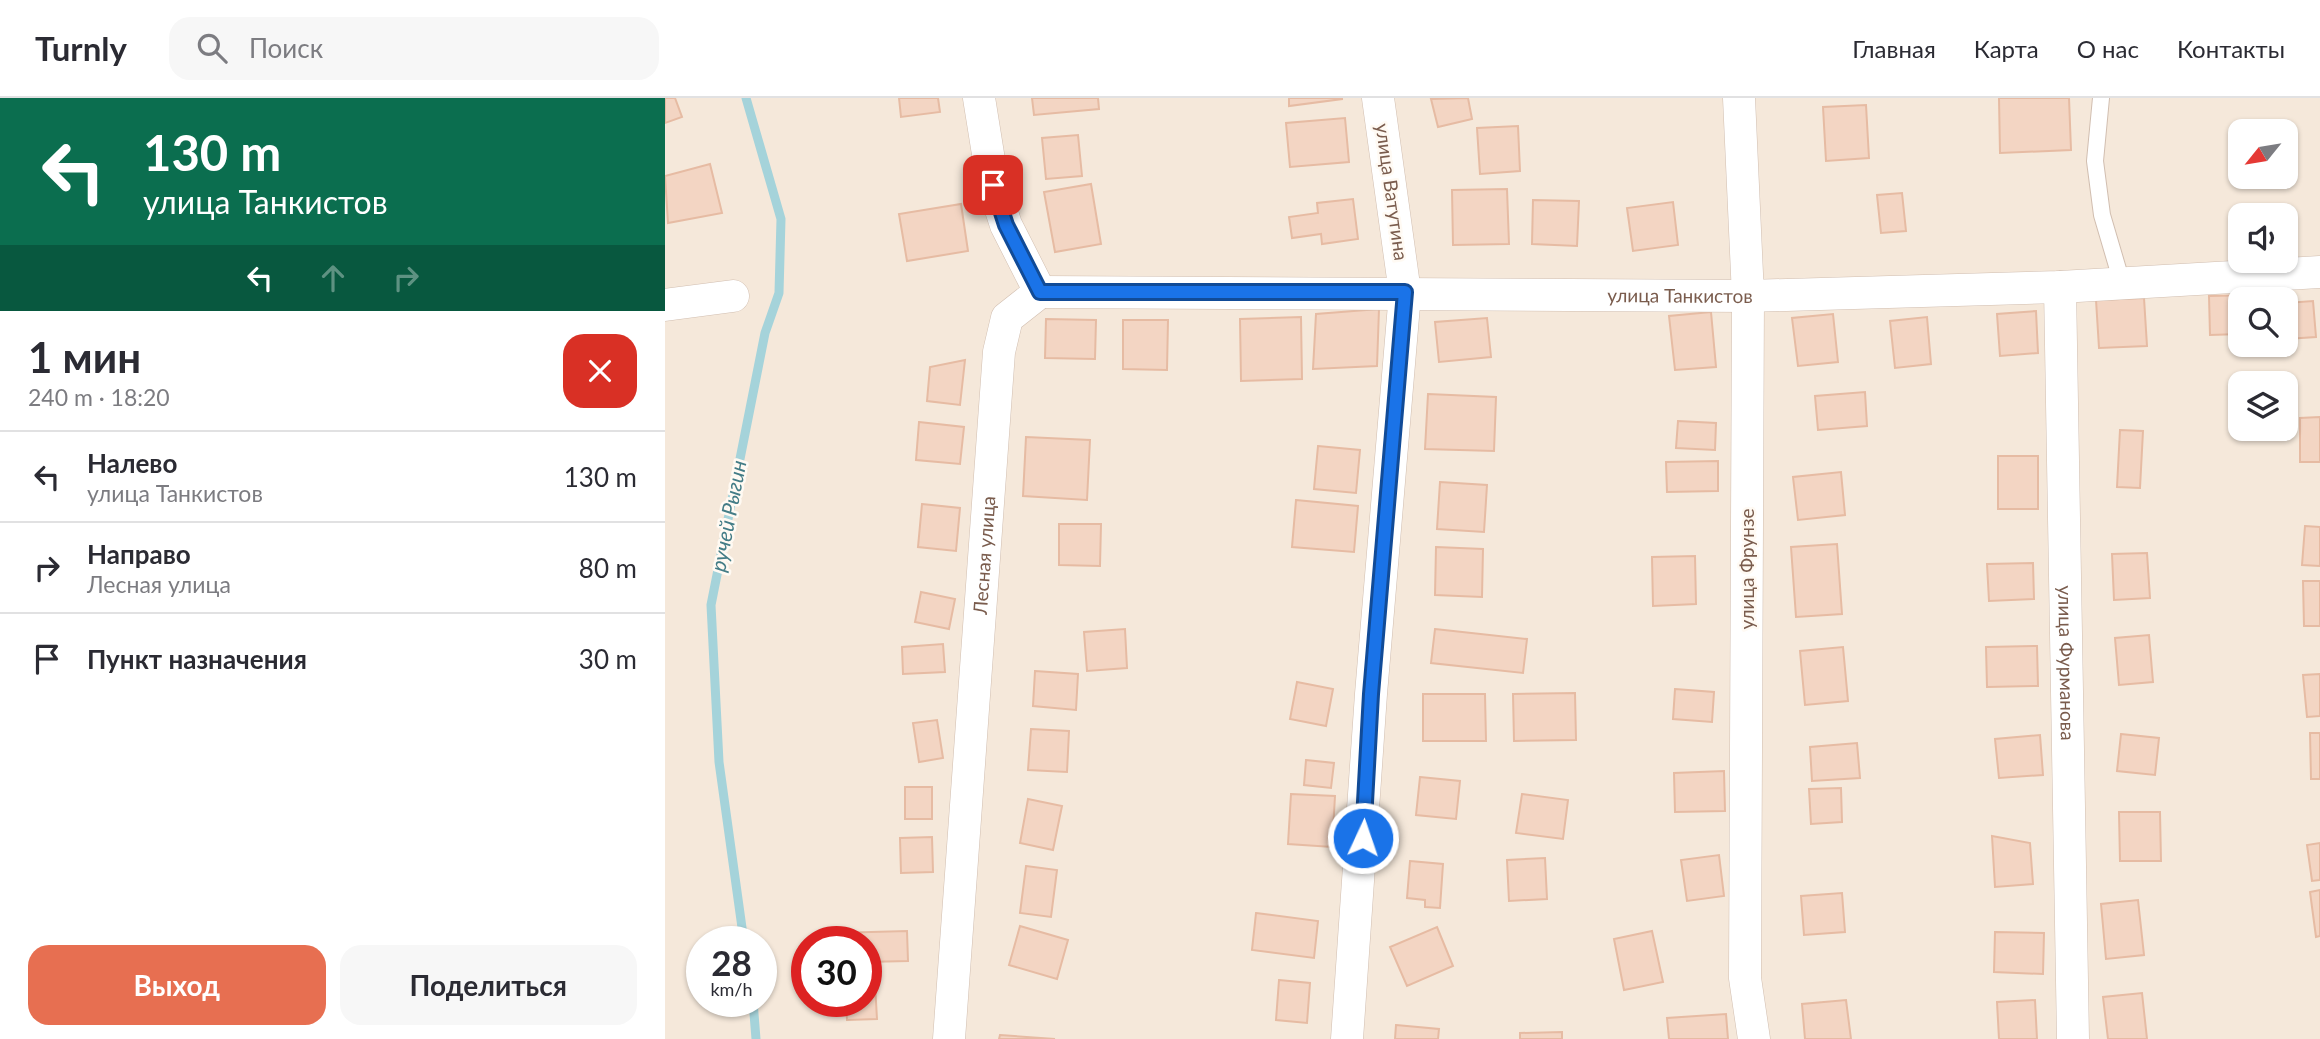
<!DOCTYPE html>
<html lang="ru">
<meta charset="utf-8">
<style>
:root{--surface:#fff;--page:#f7f7f7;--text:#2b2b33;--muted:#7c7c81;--line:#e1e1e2;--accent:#e76f51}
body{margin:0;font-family:Lato,sans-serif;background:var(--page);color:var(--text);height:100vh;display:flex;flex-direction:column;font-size:26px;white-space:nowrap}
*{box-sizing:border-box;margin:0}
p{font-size:23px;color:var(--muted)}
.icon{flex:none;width:38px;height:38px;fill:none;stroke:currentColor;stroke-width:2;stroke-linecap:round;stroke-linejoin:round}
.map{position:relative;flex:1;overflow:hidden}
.side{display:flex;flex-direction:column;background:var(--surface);width:665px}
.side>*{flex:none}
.guide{background:#0b6e4f;color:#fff;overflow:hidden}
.needle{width:46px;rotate:240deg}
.controls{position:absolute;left:1563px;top:21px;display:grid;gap:14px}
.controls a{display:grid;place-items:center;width:70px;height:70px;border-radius:14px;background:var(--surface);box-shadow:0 2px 5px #0004;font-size:35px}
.speed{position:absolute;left:21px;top:828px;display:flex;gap:14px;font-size:35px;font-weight:700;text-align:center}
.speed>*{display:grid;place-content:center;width:91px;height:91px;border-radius:50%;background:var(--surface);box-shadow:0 2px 5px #0004;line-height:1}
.speed small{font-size:18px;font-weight:400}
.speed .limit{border:10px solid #d22;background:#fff;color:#111}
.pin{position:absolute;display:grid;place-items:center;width:60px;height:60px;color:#fff;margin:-30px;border-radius:14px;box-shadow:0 4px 10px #0006}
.me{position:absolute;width:77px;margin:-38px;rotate:3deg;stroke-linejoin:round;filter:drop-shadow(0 0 5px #0008)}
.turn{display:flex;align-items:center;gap:24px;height:147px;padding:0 28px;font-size:32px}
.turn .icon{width:91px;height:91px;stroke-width:2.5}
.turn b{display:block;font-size:49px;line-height:60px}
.lanes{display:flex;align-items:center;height:66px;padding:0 28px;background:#0003;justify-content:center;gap:35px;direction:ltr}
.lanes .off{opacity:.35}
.round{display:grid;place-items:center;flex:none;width:74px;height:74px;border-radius:21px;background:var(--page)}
.overview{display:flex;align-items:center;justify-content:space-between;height:119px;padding:0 28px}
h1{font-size:42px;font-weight:700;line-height:52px}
.action{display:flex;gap:14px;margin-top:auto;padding:14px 28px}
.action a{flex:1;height:80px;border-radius:21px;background:var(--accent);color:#fff;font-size:28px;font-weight:700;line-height:80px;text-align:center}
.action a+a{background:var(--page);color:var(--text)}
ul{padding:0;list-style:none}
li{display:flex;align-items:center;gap:21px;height:91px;padding:0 28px;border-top:2px solid var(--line)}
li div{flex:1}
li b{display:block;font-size:26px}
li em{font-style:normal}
header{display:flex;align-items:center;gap:42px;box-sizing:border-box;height:98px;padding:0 35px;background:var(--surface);border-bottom:2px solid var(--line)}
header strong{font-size:33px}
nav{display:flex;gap:38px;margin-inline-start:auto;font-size:24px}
.search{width:490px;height:63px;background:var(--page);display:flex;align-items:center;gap:18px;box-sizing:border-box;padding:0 24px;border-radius:21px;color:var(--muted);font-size:26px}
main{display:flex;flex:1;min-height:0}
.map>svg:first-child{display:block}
</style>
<header>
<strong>Turnly</strong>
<div class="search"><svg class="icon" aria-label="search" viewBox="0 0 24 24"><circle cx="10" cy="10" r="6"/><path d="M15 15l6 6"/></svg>Поиск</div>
<nav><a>Главная</a><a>Карта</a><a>О нас</a><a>Контакты</a></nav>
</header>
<main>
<section class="side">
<div class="guide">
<div class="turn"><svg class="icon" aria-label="left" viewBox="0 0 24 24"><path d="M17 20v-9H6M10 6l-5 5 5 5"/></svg><div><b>130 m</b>улица Танкистов</div></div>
<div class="lanes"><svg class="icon" aria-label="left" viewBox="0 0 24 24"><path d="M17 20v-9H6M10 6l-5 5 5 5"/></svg><svg class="icon off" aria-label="ahead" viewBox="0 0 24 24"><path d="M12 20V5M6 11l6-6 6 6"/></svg><svg class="icon off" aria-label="right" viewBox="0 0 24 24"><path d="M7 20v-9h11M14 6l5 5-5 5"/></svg></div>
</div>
<div class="overview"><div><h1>1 мин</h1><p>240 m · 18:20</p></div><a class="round" style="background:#d93025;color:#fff"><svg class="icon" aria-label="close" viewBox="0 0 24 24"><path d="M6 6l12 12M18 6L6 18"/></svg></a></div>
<ul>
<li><svg class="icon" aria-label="left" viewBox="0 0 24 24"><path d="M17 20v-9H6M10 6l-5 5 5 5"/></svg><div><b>Налево</b><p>улица Танкистов</p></div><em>130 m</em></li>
<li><svg class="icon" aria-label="right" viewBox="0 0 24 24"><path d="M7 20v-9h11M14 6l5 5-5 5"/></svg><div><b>Направо</b><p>Лесная улица</p></div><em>80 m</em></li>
<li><svg class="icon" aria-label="arrive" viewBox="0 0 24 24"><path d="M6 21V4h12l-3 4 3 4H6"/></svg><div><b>Пункт назначения</b></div><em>30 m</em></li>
</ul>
<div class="action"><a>Выход</a><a>Поделиться</a></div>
</section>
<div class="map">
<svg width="1655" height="941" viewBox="0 0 1655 941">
<rect width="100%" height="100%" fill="#fdf6ec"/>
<path fill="#f5e8da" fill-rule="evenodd" d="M 0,0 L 1655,0 L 1655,941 L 0,941 ZM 1575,33 L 1620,33 L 1620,79 L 1575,79 ZM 1575,117 L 1620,117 L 1620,163 L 1575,163 ZM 1575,201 L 1620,201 L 1620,247 L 1575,247 ZM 1575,285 L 1620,285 L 1620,331 L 1575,331 ZM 37,844 L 96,844 L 96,903 L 37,903 ZM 142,844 L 201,844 L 201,903 L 142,903 Z"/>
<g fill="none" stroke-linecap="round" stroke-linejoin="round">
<path stroke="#a5d3da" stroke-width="9" d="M 79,844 L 54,664 L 46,507 L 100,235 L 114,195 L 116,121 L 81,0
M 88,903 L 91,941"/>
</g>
<path fill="#f3d5c3" stroke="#e6bba3" stroke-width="2" d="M 0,0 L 10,0 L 17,19 L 0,25 Z
M 234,0 L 273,0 L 275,14 L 236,19 Z
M 367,0 L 433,0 L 434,11 L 369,17 Z
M 624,0 L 677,0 L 677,1 L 624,8 Z
M 803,0 L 807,21 L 773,29 L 766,1 Z
M 1334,0 L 1404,0 L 1406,52 L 1335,55 Z
M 1201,7 L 1204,60 L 1161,63 L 1158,9 Z
M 680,20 L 684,64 L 625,69 L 621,25 Z
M 853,28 L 855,73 L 815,76 L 812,30 Z
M 413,37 L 417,78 L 381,81 L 377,40 Z
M 45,66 L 57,115 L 3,125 L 0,78 Z
M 426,86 L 436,146 L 390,154 L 379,94 Z
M 842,91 L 844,146 L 788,147 L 787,92 Z
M 1237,95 L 1241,133 L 1216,135 L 1212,97 Z
M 688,101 L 693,141 L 657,146 L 656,136 L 627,140 L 624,119 L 653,115 L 652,105 Z
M 868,102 L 914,103 L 912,148 L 867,146 Z
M 1008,104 L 1013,147 L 968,153 L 962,110 Z
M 296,106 L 303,153 L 242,163 L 234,116 Z
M 1593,197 L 1593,201 L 1575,201 L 1575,236 L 1545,237 L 1544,198 Z
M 1479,200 L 1482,248 L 1434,250 L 1431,202 Z
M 1648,203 L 1651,239 L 1620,241 L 1620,205 Z
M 714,211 L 712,268 L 648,271 L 651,216 Z
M 1371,213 L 1373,255 L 1335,258 L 1332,216 Z
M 1046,214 L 1051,269 L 1010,272 L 1004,218 Z
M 1168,216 L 1173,264 L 1133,268 L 1127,220 Z
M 636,219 L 637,281 L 576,283 L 575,221 Z
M 1262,219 L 1266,266 L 1230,270 L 1225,223 Z
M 822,220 L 826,259 L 774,264 L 770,224 Z
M 381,221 L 431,222 L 430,261 L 380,260 Z
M 458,222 L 503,222 L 502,272 L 458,271 Z
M 300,262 L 295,307 L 262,303 L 265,269 Z
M 1200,294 L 1202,328 L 1153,332 L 1150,298 Z
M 763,296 L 831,299 L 829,353 L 760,351 Z
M 1655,319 L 1655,364 L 1635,364 L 1635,320 Z
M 1013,323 L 1051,325 L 1050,352 L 1011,350 Z
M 254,324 L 299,329 L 295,366 L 251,362 Z
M 1455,332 L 1478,333 L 1475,390 L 1452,389 Z
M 361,339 L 425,342 L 422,402 L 358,398 Z
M 653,348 L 695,352 L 691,395 L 649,391 Z
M 1333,358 L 1373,358 L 1373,411 L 1333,411 Z
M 1053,363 L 1053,393 L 1002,394 L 1001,364 Z
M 1176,374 L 1180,417 L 1133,422 L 1128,379 Z
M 775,384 L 822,387 L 819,434 L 772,431 Z
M 631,402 L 693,408 L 689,454 L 627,449 Z
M 257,406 L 295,410 L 291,453 L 253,449 Z
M 394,426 L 436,426 L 435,468 L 394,467 Z
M 1640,428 L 1655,429 L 1655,468 L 1637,467 Z
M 1172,446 L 1177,516 L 1131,519 L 1126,449 Z
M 771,449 L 818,451 L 817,499 L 770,497 Z
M 1482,455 L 1485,500 L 1449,502 L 1447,456 Z
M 1030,458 L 1031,506 L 988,508 L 987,459 Z
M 1368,465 L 1369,501 L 1324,503 L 1322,466 Z
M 1638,483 L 1655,483 L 1655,528 L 1639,528 Z
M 256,494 L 290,501 L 284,531 L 250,524 Z
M 460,531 L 462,570 L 422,573 L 419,534 Z
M 770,531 L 862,541 L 858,575 L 766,565 Z
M 1484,537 L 1488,584 L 1454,587 L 1450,540 Z
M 278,546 L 280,574 L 238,576 L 237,549 Z
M 1372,548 L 1373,588 L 1322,589 L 1321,549 Z
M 1178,549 L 1183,603 L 1140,607 L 1135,553 Z
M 370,573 L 413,576 L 411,612 L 368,608 Z
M 1655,576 L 1655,618 L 1642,619 L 1638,577 Z
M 632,584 L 668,591 L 661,628 L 625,621 Z
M 1010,591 L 1049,594 L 1047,624 L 1008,621 Z
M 910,595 L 911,642 L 849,643 L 848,596 Z
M 758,596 L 820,596 L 821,643 L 758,643 Z
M 272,622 L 278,660 L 254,664 L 248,625 Z
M 366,631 L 404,633 L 402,674 L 363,672 Z
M 1645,635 L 1655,635 L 1655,681 L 1646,681 Z
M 1456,636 L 1494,640 L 1490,677 L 1452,673 Z
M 1375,637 L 1378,677 L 1334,680 L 1330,641 Z
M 1192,645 L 1195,680 L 1147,683 L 1145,649 Z
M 641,662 L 669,665 L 666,690 L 639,687 Z
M 1059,673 L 1060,713 L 1010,714 L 1009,675 Z
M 755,679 L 795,683 L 791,721 L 751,717 Z
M 240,689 L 267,689 L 267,721 L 240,721 Z
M 1176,690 L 1177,724 L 1146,726 L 1144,691 Z
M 626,696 L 670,698 L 667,749 L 623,746 Z
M 857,696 L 903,702 L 898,741 L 851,735 Z
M 363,701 L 397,708 L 388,752 L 355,745 Z
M 1454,714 L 1495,714 L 1496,763 L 1455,763 Z
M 1327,738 L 1365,745 L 1368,786 L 1330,789 Z
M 267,739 L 268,774 L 236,775 L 235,740 Z
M 1655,745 L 1655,782 L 1647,783 L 1642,747 Z
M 1054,757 L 1059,798 L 1022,803 L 1016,762 Z
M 880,760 L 882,801 L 844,803 L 842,762 Z
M 745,763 L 778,766 L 775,810 L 760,809 L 760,802 L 742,800 Z
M 361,768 L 392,772 L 386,819 L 355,815 Z
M 1655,792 L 1655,838 L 1651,839 L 1645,794 Z
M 1177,795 L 1180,834 L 1139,837 L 1136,798 Z
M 1473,802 L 1479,857 L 1441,861 L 1436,806 Z
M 591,815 L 653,823 L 649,860 L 587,852 Z
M 355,828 L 403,842 L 392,881 L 344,867 Z
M 772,829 L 788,868 L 742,888 L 725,849 Z
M 242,833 L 243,863 L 201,864 L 201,844 L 170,844 L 170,835 Z
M 987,833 L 998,884 L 959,892 L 949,841 Z
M 1330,834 L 1379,835 L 1378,876 L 1329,874 Z
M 614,882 L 645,885 L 642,925 L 611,922 Z
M 210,886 L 212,921 L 182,922 L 181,903 L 201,903 L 201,887 Z
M 1477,895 L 1482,941 L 1443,941 L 1438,899 Z
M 1181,902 L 1186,941 L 1140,941 L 1137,906 Z
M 1370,902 L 1372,941 L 1334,941 L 1332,904 Z
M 1061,916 L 1063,941 L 1004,941 L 1002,920 Z
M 731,927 L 774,931 L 773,941 L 730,941 Z
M 897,934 L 897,941 L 855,941 L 855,935 Z
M 335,937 L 390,941 L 334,941 Z"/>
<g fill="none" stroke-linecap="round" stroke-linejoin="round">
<defs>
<path id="service" d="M 1436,0 L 1430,63 L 1437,117 L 1457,185"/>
<g id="minor">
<path d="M 1074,0 L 1083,198 L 1080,880 L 1089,941"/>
<path id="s1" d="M 1395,189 L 1408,941"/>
<path id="s2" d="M 375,194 L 1083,198 L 1395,189 L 1655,174"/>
<path d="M 0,207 L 68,198"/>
<path id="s3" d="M 284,941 L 334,254 L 342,220 L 375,194 L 341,127 L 328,87 L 314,0"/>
<path d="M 682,941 L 706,596 L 740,195 L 713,0"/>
</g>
</defs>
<use href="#service" stroke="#d1beb0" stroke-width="18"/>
<use href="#minor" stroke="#d1beb0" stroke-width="33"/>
<use href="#service" stroke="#fff" stroke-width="16"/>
<use href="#minor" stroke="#fff" stroke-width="32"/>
</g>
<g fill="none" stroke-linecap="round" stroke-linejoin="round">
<defs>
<path id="route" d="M 328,87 L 341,127 L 375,194 L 740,194 L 706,596 L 698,740"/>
</defs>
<use href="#route" stroke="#114b97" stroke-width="18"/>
<use href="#route" stroke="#1a73e8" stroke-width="12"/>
</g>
<g text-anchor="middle" stroke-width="5" stroke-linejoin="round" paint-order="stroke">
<g font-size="19" fill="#7a5c4d" stroke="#fffaf3">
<text transform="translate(727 94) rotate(82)" y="7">улица Ватутина</text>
<text dy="7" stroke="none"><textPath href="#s2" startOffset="640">улица Танкистов</textPath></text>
<text dy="7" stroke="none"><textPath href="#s3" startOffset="485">Лесная улица</textPath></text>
<text transform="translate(1082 471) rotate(-90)" y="7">улица Фрунзе</text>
<text dy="7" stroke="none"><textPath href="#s1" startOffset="376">улица Фурманова</textPath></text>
</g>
<g font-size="21" font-style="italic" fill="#437c86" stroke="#fffaf3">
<text transform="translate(64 418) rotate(-79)" y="7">ручей Рыгин</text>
</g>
</g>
</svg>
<div class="controls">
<a><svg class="needle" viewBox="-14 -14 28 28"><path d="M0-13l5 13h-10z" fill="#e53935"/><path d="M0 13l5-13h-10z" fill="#7c7c81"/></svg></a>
<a><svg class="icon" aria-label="sound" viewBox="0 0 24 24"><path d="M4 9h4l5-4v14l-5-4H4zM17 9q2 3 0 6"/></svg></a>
<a><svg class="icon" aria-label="search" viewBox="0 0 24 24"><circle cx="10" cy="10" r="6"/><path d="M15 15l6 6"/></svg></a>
<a><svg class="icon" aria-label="layers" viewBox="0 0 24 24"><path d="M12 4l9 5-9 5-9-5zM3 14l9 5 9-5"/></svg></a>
</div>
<div class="speed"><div>28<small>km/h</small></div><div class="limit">30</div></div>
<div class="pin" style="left:328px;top:87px;background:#d93025"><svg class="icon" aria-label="arrive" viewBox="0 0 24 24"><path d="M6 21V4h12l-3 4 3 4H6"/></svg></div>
<svg class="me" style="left:698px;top:740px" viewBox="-20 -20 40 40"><circle r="17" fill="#1a73e8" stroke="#fff" stroke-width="3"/><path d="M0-11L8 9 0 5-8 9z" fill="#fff"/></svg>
</div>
</main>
